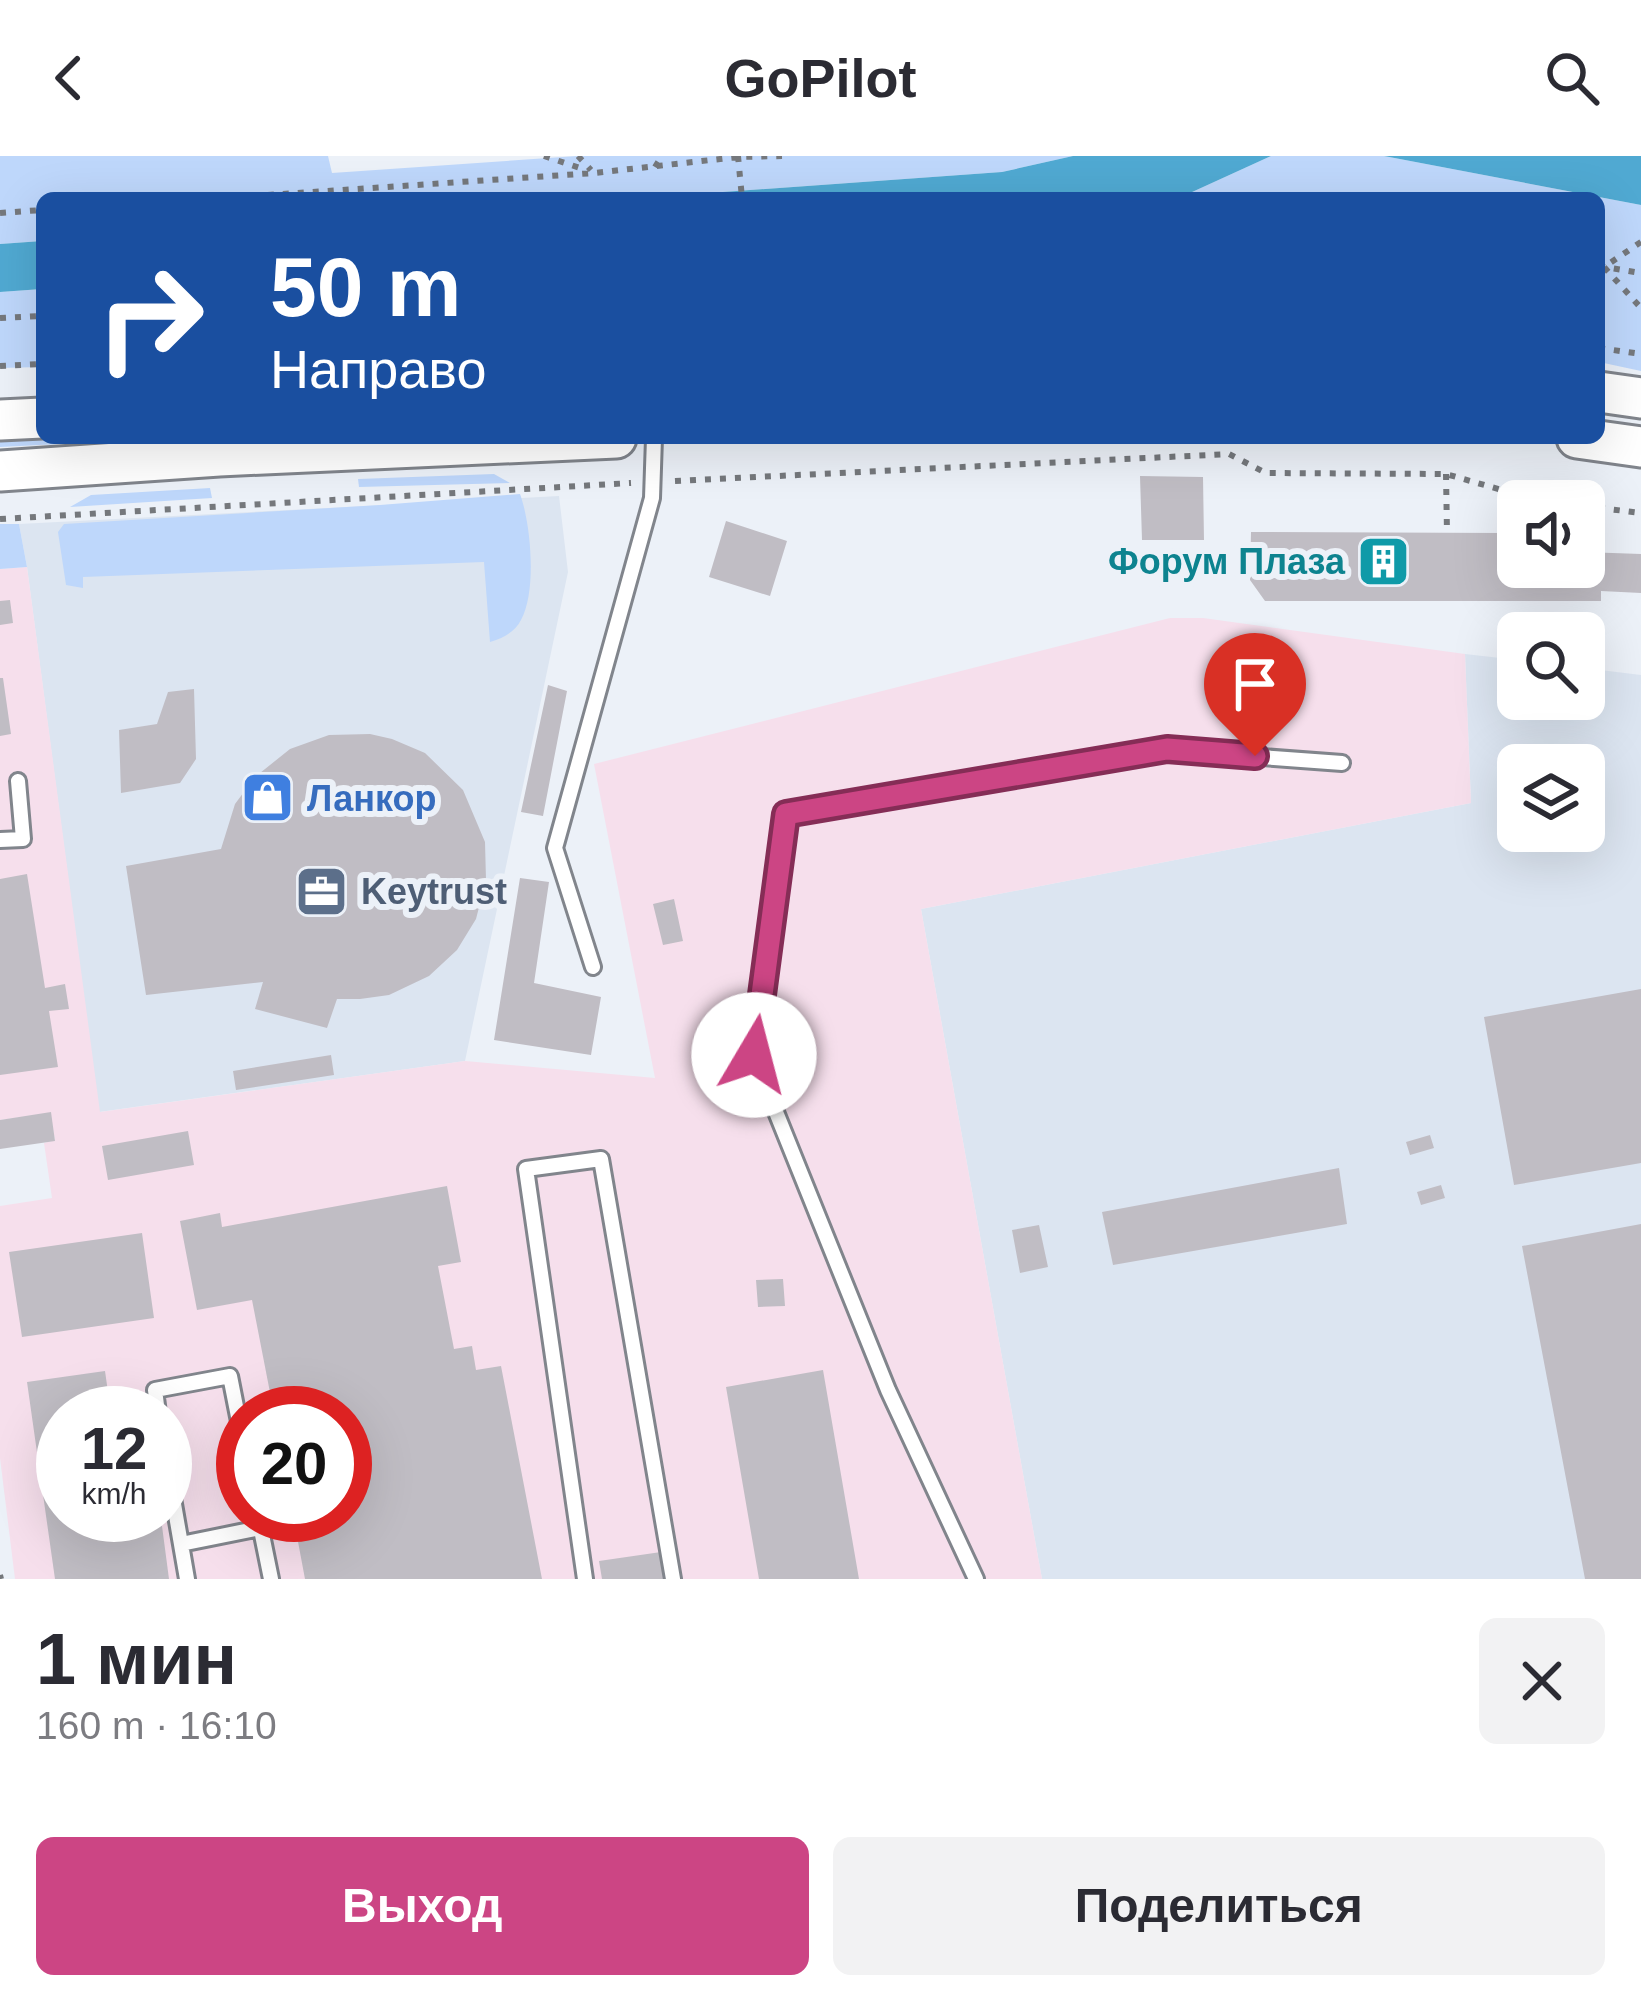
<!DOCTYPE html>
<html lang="ru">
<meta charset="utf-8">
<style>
:root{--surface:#fff;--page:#f2f2f3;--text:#2b2b33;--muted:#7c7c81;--accent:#cc4584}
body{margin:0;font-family:Helvetica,sans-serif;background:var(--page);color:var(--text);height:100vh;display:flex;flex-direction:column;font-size:45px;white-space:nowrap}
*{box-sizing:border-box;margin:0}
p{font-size:39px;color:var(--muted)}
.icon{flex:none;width:66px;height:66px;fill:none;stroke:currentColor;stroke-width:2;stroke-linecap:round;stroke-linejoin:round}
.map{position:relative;height:1423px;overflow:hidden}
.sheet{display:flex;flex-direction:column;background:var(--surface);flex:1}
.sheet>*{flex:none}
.banner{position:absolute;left:36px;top:36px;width:1569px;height:252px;border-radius:18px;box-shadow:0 12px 48px #0002;background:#1a4fa0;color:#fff;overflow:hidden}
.controls{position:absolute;left:1497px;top:324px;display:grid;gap:24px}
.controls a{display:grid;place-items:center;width:108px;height:108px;border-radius:18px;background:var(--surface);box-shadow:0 12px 48px #0002;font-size:60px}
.speed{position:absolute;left:36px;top:1230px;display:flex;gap:24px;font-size:60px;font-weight:700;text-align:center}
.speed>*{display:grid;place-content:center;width:156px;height:156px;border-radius:50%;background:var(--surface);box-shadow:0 12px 48px #0002;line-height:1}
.speed small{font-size:30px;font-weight:400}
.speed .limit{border:18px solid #d22;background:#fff;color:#111}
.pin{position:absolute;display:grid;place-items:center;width:102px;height:102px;color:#fff;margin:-123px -51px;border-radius:50% 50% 50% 0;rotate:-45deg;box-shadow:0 0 12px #0007}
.pin .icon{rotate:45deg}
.me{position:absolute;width:132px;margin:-66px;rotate:8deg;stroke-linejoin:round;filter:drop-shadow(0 0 9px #0008)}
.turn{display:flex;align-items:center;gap:42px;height:252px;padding:0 36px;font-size:54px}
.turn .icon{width:156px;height:156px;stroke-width:2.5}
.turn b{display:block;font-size:84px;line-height:102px}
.round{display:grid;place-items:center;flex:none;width:126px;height:126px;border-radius:18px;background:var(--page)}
.overview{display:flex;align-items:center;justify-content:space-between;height:204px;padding:0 36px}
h1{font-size:72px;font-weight:700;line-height:90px}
.primary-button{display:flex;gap:24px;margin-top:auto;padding:24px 36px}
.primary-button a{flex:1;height:138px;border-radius:18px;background:var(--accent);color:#fff;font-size:48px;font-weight:700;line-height:138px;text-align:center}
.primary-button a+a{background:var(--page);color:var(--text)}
header{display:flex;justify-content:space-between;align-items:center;height:156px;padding:0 36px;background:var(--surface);font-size:54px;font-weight:700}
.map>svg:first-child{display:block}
</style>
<header><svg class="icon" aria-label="back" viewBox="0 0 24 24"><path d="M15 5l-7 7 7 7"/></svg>GoPilot<svg class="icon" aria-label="search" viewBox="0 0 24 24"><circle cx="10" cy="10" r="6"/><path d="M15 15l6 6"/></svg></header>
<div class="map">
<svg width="1641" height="1423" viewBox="0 0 1641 1423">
<rect width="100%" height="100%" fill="#ecf1f8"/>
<path fill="#dce5f1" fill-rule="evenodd" d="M 559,340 L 568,416 L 465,905 L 99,956 L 27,411 L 19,368 Z
M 1465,498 L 1518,504 L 1518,543 L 1584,543 L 1584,512 L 1641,519 L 1641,1423 L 1042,1423 L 921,753 L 1471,647 ZM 1518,609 L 1584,609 L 1584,675 L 1518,675 Z"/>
<path fill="#f6dfec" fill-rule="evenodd" d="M 27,411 L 100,956 L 465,905 L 655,922 L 594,608 L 1170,462 L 1203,462 L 1465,498 L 1471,647 L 921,753 L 1042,1423 L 15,1423 L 0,1302 L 0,1050 L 52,1042 L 44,987 L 55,984 L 50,957 L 0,964 L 0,413 ZM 63,1257 L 165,1257 L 165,1359 L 63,1359 ZM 243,1257 L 345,1257 L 345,1359 L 243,1359 Z"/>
<path fill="#bed7fb" d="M 0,0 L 328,0 L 332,17 L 577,0 L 1073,0 L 1002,16 L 640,42 L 42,42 L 42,85 L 0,88 Z
M 1271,0 L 1384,0 L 1641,49 L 1641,215 L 1599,206 L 1599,42 L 1179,42 Z
M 42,133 L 42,211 L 0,212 L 0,136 Z
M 42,279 L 42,282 L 176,282 L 0,291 L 0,281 Z
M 494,318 L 510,327 L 359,331 L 358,323 Z
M 210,332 L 212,342 L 70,351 L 91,339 Z
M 520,338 C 531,368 537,435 521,464 C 515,476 503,482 490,486 L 484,406 L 83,421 L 83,432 L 66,429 L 58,376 L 64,368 L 380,349 Z
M 0,368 L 19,368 L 27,411 L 0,413 Z"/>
<path fill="#50a9d2" d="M 1073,0 L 1271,0 L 1179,42 L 640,42 L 1002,16 Z
M 1384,0 L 1641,0 L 1641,49 Z
M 42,85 L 42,133 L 0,136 L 0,88 Z"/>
<path fill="#c0bdc4" d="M 1140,320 L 1203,321 L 1204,384 L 1142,384 Z
M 726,365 L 787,385 L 770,440 L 709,421 Z
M 1251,376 L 1504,377 L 1518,395 L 1518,411 L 1584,411 L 1584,396 L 1641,398 L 1641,437 L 1601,435 L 1601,445 L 1265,445 L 1250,424 Z
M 10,444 L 13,467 L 0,469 L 0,445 Z
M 0,522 L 3,522 L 11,578 L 0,580 Z
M 548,529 L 567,535 L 543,660 L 521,656 Z
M 194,533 L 196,603 L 180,627 L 121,637 L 119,574 L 157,568 L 168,536 Z
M 370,578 L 392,583 L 425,597 L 463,634 L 485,686 L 486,724 L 476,763 L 457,794 L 429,820 L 389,839 L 360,843 L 337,843 L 327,872 L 255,853 L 263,826 L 146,839 L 126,710 L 221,693 L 235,648 L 255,621 L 290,593 L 329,579 Z
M 27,718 L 45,832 L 65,828 L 69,853 L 49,855 L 58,911 L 0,919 L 0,723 Z
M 520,722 L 549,726 L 534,827 L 601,841 L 591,899 L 494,884 Z
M 674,743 L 683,785 L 663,789 L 653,748 Z
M 1641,833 L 1641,1007 L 1514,1029 L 1484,861 Z
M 331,899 L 334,919 L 236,934 L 233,915 Z
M 51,956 L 55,985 L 0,993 L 0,964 Z
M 188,975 L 194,1009 L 108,1024 L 102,990 Z
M 1430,979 L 1434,992 L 1410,999 L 1406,986 Z
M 1339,1012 L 1347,1068 L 1113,1109 L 1102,1056 Z
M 1441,1029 L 1445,1042 L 1421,1049 L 1417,1036 Z
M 447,1030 L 461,1106 L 438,1110 L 454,1193 L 472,1190 L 476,1214 L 501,1210 L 542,1423 L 305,1423 L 293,1359 L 345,1359 L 345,1257 L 274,1257 L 252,1144 L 197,1154 L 180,1065 L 220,1057 L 222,1071 Z
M 1641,1068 L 1641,1423 L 1585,1423 L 1522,1090 Z
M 1039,1069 L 1048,1111 L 1020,1117 L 1012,1074 Z
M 142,1077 L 154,1162 L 22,1181 L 9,1096 Z
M 783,1123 L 785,1150 L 758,1151 L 756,1124 Z
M 823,1214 L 859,1423 L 759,1423 L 726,1231 Z
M 105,1215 L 111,1257 L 63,1257 L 63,1359 L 125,1359 L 127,1374 L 162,1370 L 169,1423 L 55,1423 L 27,1226 Z
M 661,1396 L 665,1423 L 602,1423 L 599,1405 Z"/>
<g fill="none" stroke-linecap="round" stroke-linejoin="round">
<defs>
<path id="lane" d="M 0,684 L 23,683 L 18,625
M 593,811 L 555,692 L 652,342 L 654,282
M 158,1257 L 155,1234 L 230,1220 L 243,1286
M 165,1296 L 187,1423
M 258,1359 L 271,1423
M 181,1388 L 260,1372
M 585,1423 L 526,1013 L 601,1003 L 673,1423
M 976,1423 L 888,1234 L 753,899 L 786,658 L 1167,594 L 1342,607"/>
<path id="secondary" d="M 1599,236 L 1641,242
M 0,264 L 42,262
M 1577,282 L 1641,291
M 0,315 L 219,300 L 616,282"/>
</defs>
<use href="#lane" stroke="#81858c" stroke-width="20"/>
<use href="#secondary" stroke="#81858c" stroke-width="45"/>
<path stroke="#75787c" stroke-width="6" stroke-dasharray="6 9" stroke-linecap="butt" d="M 544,0 L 586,14
M 578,0 L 591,14
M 738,0 L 742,42
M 655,11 L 662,0
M 223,42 L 594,17 L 738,1 L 782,0
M 0,57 L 42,54
M 1641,86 L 1604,111 L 1641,152
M 1599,110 L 1641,117
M 0,162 L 42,160
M 1599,192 L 1641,198
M 0,210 L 42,208
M 1446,318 L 1447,377
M 675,325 L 1229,298 L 1266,317 L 1446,318 L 1540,345
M 1584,350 L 1641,357
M 0,363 L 631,327
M 0,1419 L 1,1423"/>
<use href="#lane" stroke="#fff" stroke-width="14"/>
<use href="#secondary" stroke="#fff" stroke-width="39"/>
</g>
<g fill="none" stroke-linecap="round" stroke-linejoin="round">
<defs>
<path id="route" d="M 754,899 L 786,658 L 1167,593 L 1255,600"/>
</defs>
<use href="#route" stroke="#852d56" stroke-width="30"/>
<use href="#route" stroke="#cc4584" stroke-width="21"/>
</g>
<defs>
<symbol id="building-square" viewBox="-11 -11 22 22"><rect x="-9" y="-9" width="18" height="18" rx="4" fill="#0f9aa8" stroke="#ecf1f8"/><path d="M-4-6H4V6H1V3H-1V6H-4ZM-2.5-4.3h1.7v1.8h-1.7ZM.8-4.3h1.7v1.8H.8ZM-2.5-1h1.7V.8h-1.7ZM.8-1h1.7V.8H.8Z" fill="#fff"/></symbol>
<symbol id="shop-square" viewBox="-11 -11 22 22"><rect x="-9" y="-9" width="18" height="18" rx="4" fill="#3f7fe0" stroke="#ecf1f8"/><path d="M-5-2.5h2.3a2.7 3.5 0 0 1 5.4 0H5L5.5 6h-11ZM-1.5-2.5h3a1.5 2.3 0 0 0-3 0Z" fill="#fff"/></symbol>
<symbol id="office-square" viewBox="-11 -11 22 22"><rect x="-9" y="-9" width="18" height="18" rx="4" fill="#5c6f8a" stroke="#ecf1f8"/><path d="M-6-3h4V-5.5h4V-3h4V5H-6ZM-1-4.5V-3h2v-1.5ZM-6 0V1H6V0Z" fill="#fff"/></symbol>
</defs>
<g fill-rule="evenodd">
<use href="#building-square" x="1354" y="376" width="59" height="59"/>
<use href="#shop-square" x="238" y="612" width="59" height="59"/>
<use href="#office-square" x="292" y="706" width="59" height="59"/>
</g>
<g text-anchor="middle" stroke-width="12" stroke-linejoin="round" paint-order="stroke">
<g font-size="36" font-weight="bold" fill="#0d838f" stroke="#ecf1f8" text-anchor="end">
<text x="1345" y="418">Форум Плаза</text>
</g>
<g font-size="36" font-weight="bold" fill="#366cbe" stroke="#ecf1f8" text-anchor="start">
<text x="307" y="655">Ланкор</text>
</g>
<g font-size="36" font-weight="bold" fill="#4e5e75" stroke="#ecf1f8" text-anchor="start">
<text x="361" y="748">Keytrust</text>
</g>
</g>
</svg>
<div class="controls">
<a><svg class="icon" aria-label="sound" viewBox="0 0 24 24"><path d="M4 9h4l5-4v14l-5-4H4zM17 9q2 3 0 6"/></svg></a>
<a><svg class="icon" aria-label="search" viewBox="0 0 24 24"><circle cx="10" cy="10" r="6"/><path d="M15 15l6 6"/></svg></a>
<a><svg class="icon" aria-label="layers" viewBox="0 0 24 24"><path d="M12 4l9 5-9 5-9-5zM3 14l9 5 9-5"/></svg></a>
</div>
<div class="speed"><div>12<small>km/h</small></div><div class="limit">20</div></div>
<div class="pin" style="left:1255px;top:600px;background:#d93025"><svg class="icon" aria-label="arrive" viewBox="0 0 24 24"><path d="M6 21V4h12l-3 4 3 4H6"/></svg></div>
<svg class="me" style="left:754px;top:899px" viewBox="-20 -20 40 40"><circle r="19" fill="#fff"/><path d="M0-13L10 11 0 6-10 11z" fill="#cc4584"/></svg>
<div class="banner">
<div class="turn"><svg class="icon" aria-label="right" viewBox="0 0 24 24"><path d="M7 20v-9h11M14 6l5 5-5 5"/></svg><div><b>50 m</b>Направо</div></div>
</div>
</div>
<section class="sheet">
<div class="overview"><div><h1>1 мин</h1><p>160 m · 16:10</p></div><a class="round"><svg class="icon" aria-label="close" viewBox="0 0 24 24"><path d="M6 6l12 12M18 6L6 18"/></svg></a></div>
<div class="primary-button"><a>Выход</a><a>Поделиться</a></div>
</section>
